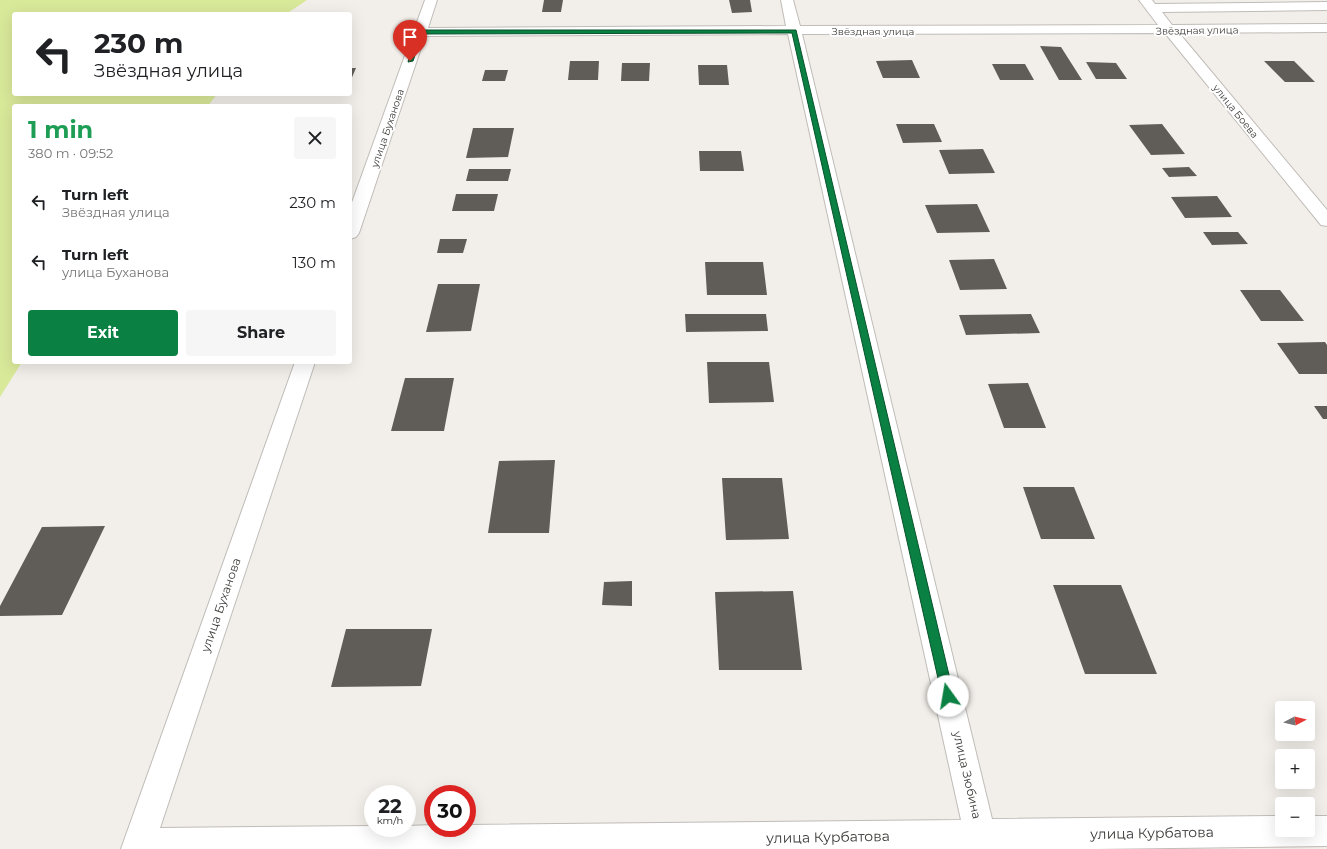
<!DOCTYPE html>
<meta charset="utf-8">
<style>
:root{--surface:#fff;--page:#f6f6f6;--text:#202124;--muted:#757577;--accent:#0b8043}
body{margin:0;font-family:Montserrat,sans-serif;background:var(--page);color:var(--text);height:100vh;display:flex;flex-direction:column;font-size:15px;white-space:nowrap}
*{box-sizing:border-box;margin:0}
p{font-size:13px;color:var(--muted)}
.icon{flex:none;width:22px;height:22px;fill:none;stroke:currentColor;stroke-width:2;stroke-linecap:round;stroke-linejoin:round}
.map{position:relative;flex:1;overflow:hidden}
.details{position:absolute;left:12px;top:104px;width:340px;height:260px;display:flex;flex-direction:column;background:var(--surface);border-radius:4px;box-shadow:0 4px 16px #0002}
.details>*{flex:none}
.banner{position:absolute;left:12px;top:12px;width:340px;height:84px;border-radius:4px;box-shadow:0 4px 16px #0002;background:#fff;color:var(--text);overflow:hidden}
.needle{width:26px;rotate:83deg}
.controls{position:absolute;left:1275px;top:701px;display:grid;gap:8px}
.controls a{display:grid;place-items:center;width:40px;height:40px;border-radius:4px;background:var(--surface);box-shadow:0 4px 16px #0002;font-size:20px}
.speed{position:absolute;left:364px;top:785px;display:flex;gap:8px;font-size:20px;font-weight:700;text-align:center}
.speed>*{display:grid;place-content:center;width:52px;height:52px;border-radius:50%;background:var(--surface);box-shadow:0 4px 16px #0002;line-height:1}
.speed small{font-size:10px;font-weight:400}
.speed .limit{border:6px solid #d22;background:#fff;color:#111}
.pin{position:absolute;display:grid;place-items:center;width:34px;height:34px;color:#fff;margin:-41px -17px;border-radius:50% 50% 50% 0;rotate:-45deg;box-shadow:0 0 4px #0007}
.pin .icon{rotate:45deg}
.me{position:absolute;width:44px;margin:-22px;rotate:347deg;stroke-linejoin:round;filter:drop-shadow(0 0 3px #0008)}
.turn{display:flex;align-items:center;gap:14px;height:84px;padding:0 16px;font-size:18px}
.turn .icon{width:52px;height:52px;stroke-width:2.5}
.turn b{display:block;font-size:28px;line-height:34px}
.round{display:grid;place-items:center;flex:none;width:42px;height:42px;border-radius:4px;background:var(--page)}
.summary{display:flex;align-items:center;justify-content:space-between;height:68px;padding:0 16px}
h1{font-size:24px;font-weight:700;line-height:30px;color:#1e9e55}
.primary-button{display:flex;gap:8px;margin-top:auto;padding:8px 16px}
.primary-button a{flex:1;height:46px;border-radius:4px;background:var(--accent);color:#fff;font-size:16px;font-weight:700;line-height:46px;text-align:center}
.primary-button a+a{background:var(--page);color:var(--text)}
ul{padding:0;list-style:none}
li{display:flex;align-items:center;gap:12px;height:60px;padding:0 16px}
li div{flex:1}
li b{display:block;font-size:15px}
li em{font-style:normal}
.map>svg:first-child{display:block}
</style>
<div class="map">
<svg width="1327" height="849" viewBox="0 0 1327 849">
<rect width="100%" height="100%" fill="#f2eee9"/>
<path fill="#d9e99a" d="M 0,0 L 307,0 L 286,14 L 14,14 L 14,94 L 217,94 L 208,106 L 14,106 L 14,362 L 22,362 L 0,397 Z"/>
<path fill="#605d59" d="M 544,0 L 563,0 L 561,12 L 542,12 Z
M 729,0 L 750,0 L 752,12 L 732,13 Z
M 1040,46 L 1061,47 L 1082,80 L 1059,80 Z
M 912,60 L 920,78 L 883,78 L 876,61 Z
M 570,61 L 599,61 L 598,80 L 568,80 Z
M 1264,61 L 1294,61 L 1315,82 L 1285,82 Z
M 1086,62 L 1116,63 L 1127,79 L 1096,79 Z
M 622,63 L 650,63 L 649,81 L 621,81 Z
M 992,64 L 1025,64 L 1034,80 L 1000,80 Z
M 698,65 L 727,65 L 729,85 L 699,85 Z
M 350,68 L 356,68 L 350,82 Z
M 485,70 L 508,70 L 505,81 L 482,81 Z
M 896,124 L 934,124 L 942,142 L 903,143 Z
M 1162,124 L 1185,154 L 1151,155 L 1129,125 Z
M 473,128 L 514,128 L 508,157 L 466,158 Z
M 983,149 L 995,173 L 949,174 L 939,150 Z
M 699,151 L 741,151 L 744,171 L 700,171 Z
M 1189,167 L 1197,176 L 1169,177 L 1162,168 Z
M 469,169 L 511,169 L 508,181 L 466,181 Z
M 456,194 L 498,194 L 494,211 L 452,211 Z
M 1217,196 L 1232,217 L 1185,218 L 1171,197 Z
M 977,204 L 990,232 L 937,233 L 925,205 Z
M 1203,232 L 1238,232 L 1248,244 L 1212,245 Z
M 440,239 L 467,239 L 463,253 L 437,253 Z
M 994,259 L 1007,289 L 960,290 L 949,260 Z
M 705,262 L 763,262 L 767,295 L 707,295 Z
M 438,284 L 480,284 L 471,331 L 426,332 Z
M 1240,290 L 1280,290 L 1304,321 L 1261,321 Z
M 685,314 L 766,314 L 768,331 L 686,332 Z
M 1031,314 L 1040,333 L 966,335 L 959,315 Z
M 1325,342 L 1327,345 L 1327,374 L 1299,374 L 1277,343 Z
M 707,362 L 769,362 L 774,402 L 709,403 Z
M 405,378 L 454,378 L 444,431 L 391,431 Z
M 1028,383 L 1046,428 L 1004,428 L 988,384 Z
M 1314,406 L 1327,406 L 1327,419 L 1323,419 Z
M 555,460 L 549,533 L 488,533 L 499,461 Z
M 722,478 L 782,478 L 789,539 L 726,540 Z
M 1023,487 L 1074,487 L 1095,539 L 1041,539 Z
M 105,526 L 62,615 L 0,616 L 0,606 L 42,527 Z
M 632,581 L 632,606 L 602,605 L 604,582 Z
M 1053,585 L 1121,585 L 1157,674 L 1085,674 Z
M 793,591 L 802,670 L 719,670 L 715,592 Z
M 346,629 L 432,629 L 421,686 L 331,687 Z"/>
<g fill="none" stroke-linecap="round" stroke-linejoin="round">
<defs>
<path id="minor" d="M 425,0 L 437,0 L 428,28 L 786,26 L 781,0 L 793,0 L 800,26 L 1158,25 L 1139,0 L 1152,0 L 1155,4 L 1327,2 L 1327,10 L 1162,12 L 1172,25 L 1327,24 L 1327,32 L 1179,33 L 1327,210 L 1327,226 L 1321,225 L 1165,33 L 802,34 L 992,819 L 1282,816 L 1282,830 L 1308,830 L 1308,816 L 1327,816 L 1327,846 L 1095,849 L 121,849 L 295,362 L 315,362 L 160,828 L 373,826 L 373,828 L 407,828 L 407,826 L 433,825 L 433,828 L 467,828 L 467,825 L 961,820 L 788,34 L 425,36 L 359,233 L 356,237 L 350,239 L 350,208 Z"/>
</defs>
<use href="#minor" stroke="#c0bcb8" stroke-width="2"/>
<use href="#minor" fill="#fff" fill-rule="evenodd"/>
</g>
<path fill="#0b8043" stroke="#07532c" d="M 420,30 L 796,30 L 954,696 L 952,700 L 948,702 L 944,700 L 942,696 L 792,33 L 422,34 L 413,61 L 408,62 L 417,32 Z"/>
<g text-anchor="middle" stroke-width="4" stroke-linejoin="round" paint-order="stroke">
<g font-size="10" fill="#3c3b39" stroke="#fff">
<text transform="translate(1197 30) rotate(-1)" y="4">Звёздная улица</text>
<text x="873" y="35">Звёздная улица</text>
<text transform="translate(1236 111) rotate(51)" y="4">улица Боева</text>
<text transform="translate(387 128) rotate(-71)" y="4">улица Буханова</text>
</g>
<g font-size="12" fill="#3c3b39" stroke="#fff">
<text transform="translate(221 605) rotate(-71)" y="4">улица Буханова</text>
<text transform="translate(967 775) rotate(77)" y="4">улица Зюбина</text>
</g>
<g font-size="14" fill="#3c3b39" stroke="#fff">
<text transform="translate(1152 833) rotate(-1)" y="5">улица Курбатова</text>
<text transform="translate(828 837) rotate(-1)" y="5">улица Курбатова</text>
</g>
</g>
</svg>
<div class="controls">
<a><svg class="needle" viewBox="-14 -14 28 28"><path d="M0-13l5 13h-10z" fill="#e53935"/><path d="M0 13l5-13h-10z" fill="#757577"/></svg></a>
<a>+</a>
<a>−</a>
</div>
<div class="speed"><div>22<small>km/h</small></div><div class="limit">30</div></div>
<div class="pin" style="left:410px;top:61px;background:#d93025"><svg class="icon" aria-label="arrive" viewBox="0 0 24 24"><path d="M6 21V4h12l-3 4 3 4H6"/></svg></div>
<svg class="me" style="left:948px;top:696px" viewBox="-20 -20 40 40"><circle r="19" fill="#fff"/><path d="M0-13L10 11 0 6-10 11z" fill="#0b8043"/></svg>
<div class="banner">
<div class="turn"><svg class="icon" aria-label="left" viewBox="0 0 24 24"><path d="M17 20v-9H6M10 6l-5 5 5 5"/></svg><div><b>230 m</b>Звёздная улица</div></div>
</div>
<section class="details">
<div class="summary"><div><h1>1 min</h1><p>380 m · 09:52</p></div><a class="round"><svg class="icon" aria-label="close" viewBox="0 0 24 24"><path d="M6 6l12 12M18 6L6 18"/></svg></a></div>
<ul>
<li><svg class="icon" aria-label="left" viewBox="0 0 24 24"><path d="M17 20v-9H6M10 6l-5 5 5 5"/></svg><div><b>Turn left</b><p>Звёздная улица</p></div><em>230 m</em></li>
<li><svg class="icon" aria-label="left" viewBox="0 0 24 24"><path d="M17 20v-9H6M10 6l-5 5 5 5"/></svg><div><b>Turn left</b><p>улица Буханова</p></div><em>130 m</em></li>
</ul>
<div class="primary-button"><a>Exit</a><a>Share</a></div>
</section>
</div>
